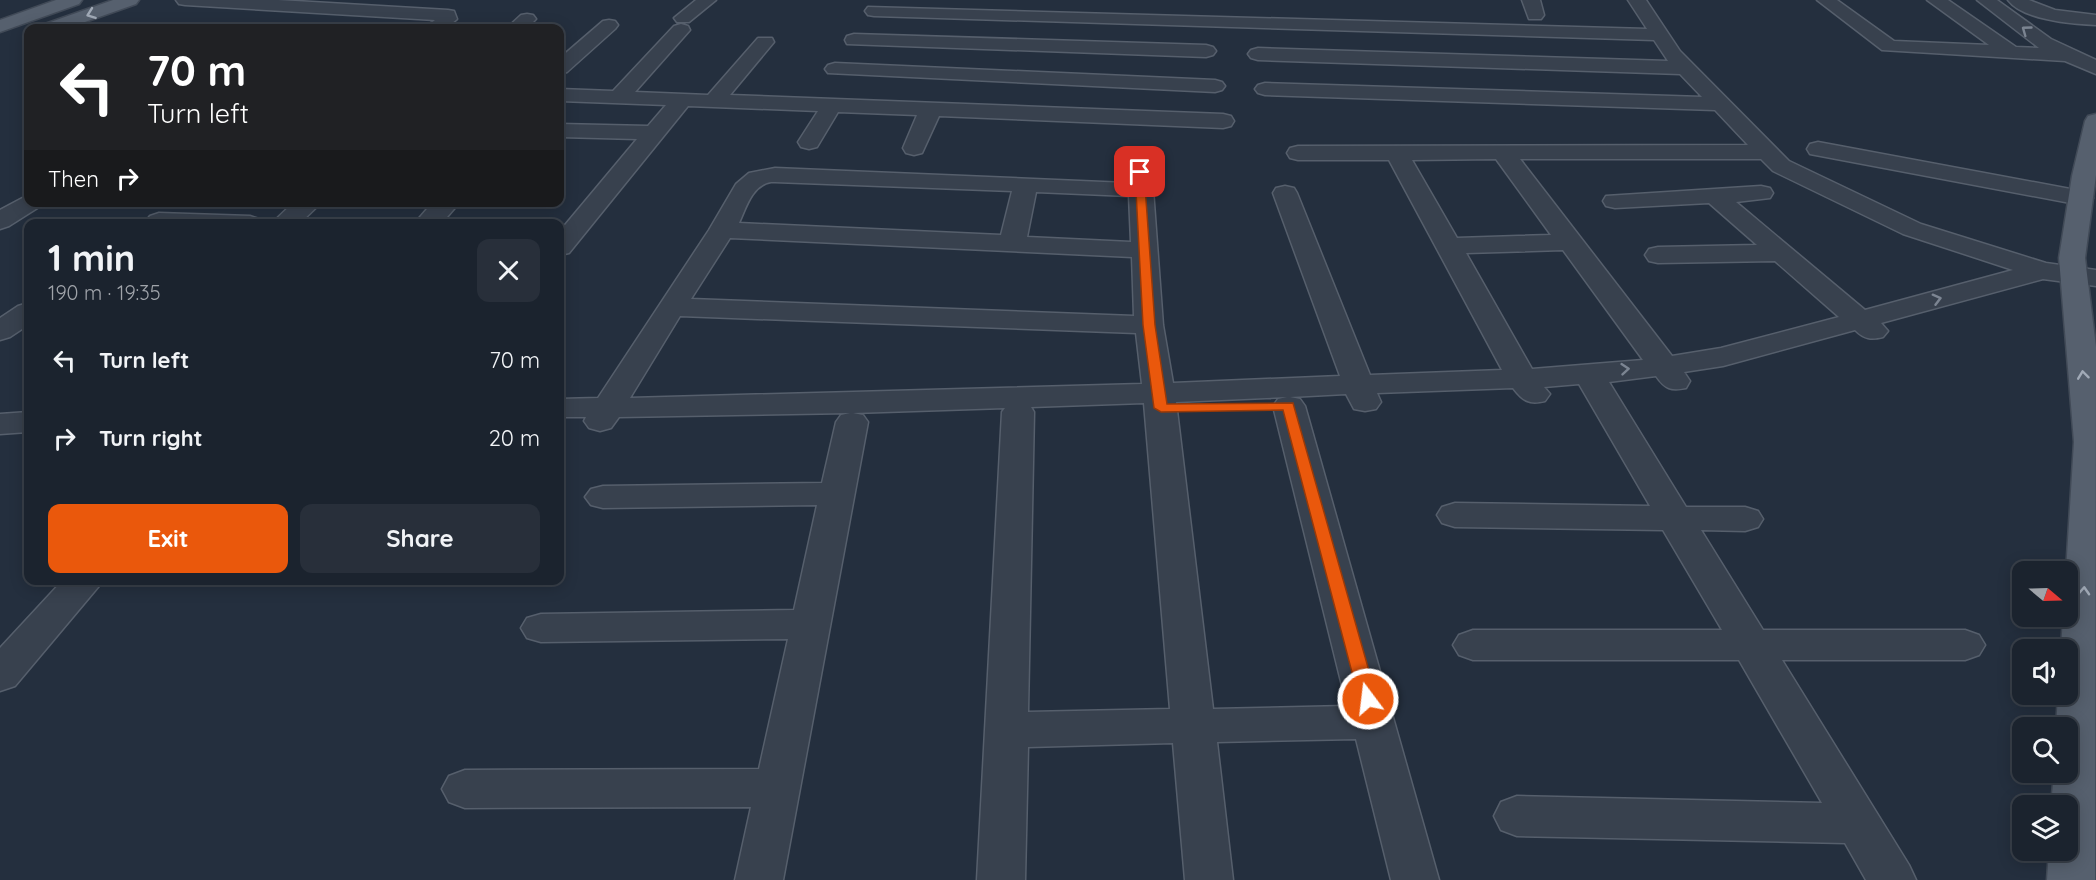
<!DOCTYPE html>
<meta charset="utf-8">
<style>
:root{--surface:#1b232e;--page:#282f3a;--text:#f1f3f6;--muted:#a0a4aa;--line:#39404a;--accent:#ea580c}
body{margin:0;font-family:Quicksand,sans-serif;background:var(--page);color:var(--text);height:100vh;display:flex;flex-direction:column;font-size:22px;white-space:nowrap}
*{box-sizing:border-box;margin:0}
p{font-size:20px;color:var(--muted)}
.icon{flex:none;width:33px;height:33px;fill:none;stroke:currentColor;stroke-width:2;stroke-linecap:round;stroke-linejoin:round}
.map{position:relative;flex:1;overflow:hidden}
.details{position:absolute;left:24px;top:219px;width:540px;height:366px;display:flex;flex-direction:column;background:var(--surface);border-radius:12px;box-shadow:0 3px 15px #0003,0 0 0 2px var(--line)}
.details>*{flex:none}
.banner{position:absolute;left:24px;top:24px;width:540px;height:183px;border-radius:12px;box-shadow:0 3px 15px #0003,0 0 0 2px var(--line);background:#202124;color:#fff;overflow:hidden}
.needle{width:39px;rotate:109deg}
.controls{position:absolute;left:2012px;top:561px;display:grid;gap:12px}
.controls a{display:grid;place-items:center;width:66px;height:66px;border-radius:12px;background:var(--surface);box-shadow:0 3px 15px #0003,0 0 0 2px var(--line);font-size:30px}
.pin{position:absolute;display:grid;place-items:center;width:51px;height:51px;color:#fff;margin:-26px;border-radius:12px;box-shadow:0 3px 9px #0006}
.me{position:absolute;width:66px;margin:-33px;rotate:345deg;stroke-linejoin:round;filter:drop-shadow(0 0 4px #0008)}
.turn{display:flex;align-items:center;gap:21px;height:126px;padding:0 24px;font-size:27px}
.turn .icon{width:78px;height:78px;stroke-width:2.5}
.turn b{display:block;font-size:42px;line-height:51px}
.then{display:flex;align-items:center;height:57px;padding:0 24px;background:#0003;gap:12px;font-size:22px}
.round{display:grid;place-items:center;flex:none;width:63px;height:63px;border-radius:12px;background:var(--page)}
.headline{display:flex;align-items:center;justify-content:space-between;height:102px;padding:0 24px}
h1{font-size:36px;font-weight:800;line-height:45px}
.primary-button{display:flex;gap:12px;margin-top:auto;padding:12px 24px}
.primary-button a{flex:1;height:69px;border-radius:12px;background:var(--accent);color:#fff;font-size:24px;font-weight:800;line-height:69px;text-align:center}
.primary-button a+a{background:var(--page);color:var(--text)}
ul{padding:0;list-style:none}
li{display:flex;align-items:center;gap:18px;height:78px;padding:0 24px}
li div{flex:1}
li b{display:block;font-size:22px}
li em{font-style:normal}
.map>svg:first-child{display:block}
</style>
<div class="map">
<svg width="2096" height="880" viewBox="0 0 2096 880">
<rect width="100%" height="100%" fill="#242f3e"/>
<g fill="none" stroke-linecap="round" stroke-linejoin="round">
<defs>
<path id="minor" d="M 176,0 L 278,0 L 448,10 L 454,11 L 457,19 L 446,28 L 425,28 L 435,20 L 185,5 L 179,4 Z
M 696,0 L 716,0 L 689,22 L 677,22 L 674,18 Z
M 1522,0 L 1540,0 L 1544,15 L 1541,19 L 1529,19 Z
M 1628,0 L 1646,0 L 1680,51 L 1789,161 L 1921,224 L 2046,263 L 2096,270 L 2096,286 L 2043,279 L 1881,323 L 1888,331 L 1883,337 C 1871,340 1864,339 1855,330 L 1723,366 L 1684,372 L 1690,381 L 1686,388 C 1671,391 1665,389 1656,376 L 1609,382 L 1686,507 L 1745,507 L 1758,511 L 1763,519 L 1758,527 L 1745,531 L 1701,530 L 1763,630 L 1965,630 L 1979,635 L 1985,645 L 1979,655 L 1965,660 L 1782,660 L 1909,865 L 1916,880 L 1866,880 L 1845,843 L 1517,836 L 1501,830 L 1494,816 L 1501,802 L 1517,796 L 1822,803 L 1739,660 L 1473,660 L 1459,655 L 1453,645 L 1459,635 L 1473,630 L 1722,630 L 1663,530 L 1455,527 L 1442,523 L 1437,515 L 1442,507 L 1455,503 L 1650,506 L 1579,384 L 1544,387 L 1550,394 L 1545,401 C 1529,405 1523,401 1513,388 L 1377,393 L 1381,402 L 1376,409 L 1365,411 L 1354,409 L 1346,394 L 1290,397 L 1300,399 L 1305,406 L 1439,880 L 1391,880 L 1356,739 L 1217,742 L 1233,880 L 1185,880 L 1173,743 L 1028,747 L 1025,880 L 977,880 L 1002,412 L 1005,408 L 853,413 L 863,415 L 868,422 L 783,880 L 735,880 L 751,807 L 465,808 L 449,802 L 442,789 L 449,776 L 465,770 L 759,769 L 788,639 L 541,642 L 527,638 L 521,628 L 527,618 L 541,614 L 794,610 L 817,505 L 603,508 L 591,505 L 585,497 L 591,489 L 603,486 L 822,483 L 836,422 L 841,415 L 850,413 L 619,417 L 611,428 L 600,431 L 589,428 L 584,421 L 586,417 L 560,417 L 560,399 L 598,398 L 709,230 L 736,184 L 749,173 L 775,168 L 1150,184 L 1153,189 L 1163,325 L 1173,383 L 1340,376 L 1273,193 L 1276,188 L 1285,186 L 1294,188 L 1297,193 L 1370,375 L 1502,370 L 1389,160 L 1298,160 L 1290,158 L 1287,153 L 1290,148 L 1298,146 L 1748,145 L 1715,110 L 1265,95 L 1258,93 L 1255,89 L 1258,85 L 1265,83 L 1702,97 L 1680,74 L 1258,60 L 1251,58 L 1248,54 L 1251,50 L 1258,48 L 1668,61 L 1654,40 L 874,16 L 868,15 L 865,11 L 868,7 L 1647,29 ZM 1496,159 L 1551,235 L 1457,238 L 1412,160 ZM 1520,159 L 1761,159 L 1773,171 L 1903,234 L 2013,270 L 1865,310 L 1736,202 L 1770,198 L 1773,193 L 1770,188 L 1761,186 L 1606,196 L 1603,201 L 1606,206 L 1615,208 L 1709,203 L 1757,245 L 1658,247 L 1649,249 L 1645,255 L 1649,261 L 1658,263 L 1775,261 L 1839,317 L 1721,348 L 1672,356 ZM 771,182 L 775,182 L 1012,191 L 1001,235 L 739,223 C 746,208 752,185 771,182 ZM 1036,192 L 1129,196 L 1131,242 L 1027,237 ZM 730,238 L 1132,257 L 1134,316 L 691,299 ZM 1563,250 L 1643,360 L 1532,369 L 1466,253 ZM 680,316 L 1136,333 L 1142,384 L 630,398 ZM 1287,397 L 1278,399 L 1273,406 L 1347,706 L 1213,709 L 1176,402 ZM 1144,403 L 1170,709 L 1028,712 L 1034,412 L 1031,407 Z
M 1817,0 L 1837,0 L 1894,41 L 1989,45 L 1927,0 L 1948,0 L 2016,47 L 2039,48 L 1977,0 L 1997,0 L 2051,39 L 2096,60 L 2096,74 L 2065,61 L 1882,50 Z
M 2008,0 L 2029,0 L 2055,10 L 2096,15 L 2096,25 C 2072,24 2023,20 2008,0 Z
M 527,14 L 533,15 L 536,19 L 527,28 L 507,28 L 521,15 Z
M 609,20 L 615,21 L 618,25 L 615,29 L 567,72 L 560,74 L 560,58 L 603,21 Z
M 681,24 L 688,26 L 690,30 L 635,92 L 708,95 L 758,38 L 772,38 L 774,42 L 730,95 L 1223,114 L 1231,116 L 1234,121 L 1231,126 L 1223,128 L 939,116 L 922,153 L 914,155 L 906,153 L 903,148 L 917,115 L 838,112 L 817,147 L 809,149 L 801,147 L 798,142 L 818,111 L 688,106 L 569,253 L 560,255 L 560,231 L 637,139 L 560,137 L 560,124 L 648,126 L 666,105 L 560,101 L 560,89 L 613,91 L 674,26 Z
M 854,34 L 1206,45 L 1213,47 L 1216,51 L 1213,55 L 1206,57 L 847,44 L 845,40 L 847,36 Z
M 835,63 L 1215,80 L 1222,82 L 1225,86 L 1222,90 L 1215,92 L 828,73 L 825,69 L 828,65 Z
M 1818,142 L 2081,191 L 2090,193 L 2093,198 L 2090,203 L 2081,205 L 1810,154 L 1807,149 L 1810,144 Z
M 28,195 L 28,202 L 42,202 L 39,207 L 9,226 L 0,229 L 0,210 Z
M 294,202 L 322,202 L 299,224 L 271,224 Z
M 433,202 L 460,202 L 441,224 L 414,224 Z
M 159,213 L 250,216 L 259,219 L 262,224 L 148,224 L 146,221 L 150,216 Z
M 28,303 L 28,325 L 10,337 L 0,340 L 0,318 L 18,306 Z
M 28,412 L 28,432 L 0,434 L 0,414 Z
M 63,580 L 104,580 L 15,686 L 0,691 L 0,648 Z"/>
<path id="major" d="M 56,0 L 82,0 L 79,4 L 0,32 L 0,20 Z
M 113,0 L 139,0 L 136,4 L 68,28 L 43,28 L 45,24 Z
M 2096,114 L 2096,175 L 2085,258 L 2096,347 L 2095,880 L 2047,880 L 2049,850 L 2067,850 L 2067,806 L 2051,806 L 2054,772 L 2067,772 L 2067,728 L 2056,728 L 2058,694 L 2067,694 L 2067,650 L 2061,650 L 2063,616 L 2067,616 L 2066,572 L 2074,442 L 2059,258 L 2072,176 L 2085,121 L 2088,116 Z"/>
</defs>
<use href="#minor" stroke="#565f6c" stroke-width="3"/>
<use href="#major" stroke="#414a57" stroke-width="3"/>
<use href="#minor" fill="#38414e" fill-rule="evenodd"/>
<use href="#major" fill="#56606e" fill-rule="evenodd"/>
</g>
<defs><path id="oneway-chevron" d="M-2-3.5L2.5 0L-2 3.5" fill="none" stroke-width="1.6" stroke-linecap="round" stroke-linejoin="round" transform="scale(1.5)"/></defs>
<g stroke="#a1aab7">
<use href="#oneway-chevron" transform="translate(91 14) rotate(160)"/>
<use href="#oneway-chevron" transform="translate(2083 375) rotate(-97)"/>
<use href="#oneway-chevron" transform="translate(2084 591) rotate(-87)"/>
</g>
<g stroke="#7c8592">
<use href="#oneway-chevron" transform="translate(2026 30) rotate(-144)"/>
<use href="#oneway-chevron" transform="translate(1937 299) rotate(-15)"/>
<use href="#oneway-chevron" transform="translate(1625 369) rotate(-5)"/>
</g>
<path fill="#ea580c" stroke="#983908" stroke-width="1.5" d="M 1140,169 L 1144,172 L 1155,325 L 1167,404 L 1293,403 L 1377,699 L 1374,704 L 1368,706 L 1362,704 L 1359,699 L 1283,410 L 1161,412 L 1154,408 L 1143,325 L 1135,172 Z"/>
</svg>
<div class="controls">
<a><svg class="needle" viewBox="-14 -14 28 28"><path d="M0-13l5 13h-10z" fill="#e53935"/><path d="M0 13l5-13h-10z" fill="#a0a4aa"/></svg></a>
<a><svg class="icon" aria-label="sound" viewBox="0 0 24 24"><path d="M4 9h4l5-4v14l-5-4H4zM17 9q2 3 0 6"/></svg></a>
<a><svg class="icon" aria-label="search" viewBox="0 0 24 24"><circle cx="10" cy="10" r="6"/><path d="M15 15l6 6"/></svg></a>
<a><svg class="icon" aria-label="layers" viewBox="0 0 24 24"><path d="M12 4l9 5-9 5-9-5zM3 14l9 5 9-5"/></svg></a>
</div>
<div class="pin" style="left:1140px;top:172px;background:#d93025"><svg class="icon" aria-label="arrive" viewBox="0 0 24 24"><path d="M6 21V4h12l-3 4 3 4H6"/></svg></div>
<svg class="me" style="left:1368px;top:699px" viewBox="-20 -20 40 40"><circle r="17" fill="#ea580c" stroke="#fff" stroke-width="3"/><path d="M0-11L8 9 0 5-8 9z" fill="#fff"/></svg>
<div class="banner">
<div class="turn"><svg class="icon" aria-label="left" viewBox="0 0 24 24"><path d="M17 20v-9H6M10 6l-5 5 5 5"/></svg><div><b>70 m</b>Turn left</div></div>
<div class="then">Then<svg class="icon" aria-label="right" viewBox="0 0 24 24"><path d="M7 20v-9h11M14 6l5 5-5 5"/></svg></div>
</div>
<section class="details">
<div class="headline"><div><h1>1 min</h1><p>190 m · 19:35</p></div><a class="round"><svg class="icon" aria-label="close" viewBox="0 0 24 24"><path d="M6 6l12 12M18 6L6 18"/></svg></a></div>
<ul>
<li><svg class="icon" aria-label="left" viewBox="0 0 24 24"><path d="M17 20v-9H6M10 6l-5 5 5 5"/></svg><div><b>Turn left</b></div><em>70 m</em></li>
<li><svg class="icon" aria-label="right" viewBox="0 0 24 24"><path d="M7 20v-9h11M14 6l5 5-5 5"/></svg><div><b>Turn right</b></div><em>20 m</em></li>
</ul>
<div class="primary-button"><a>Exit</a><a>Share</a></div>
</section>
</div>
